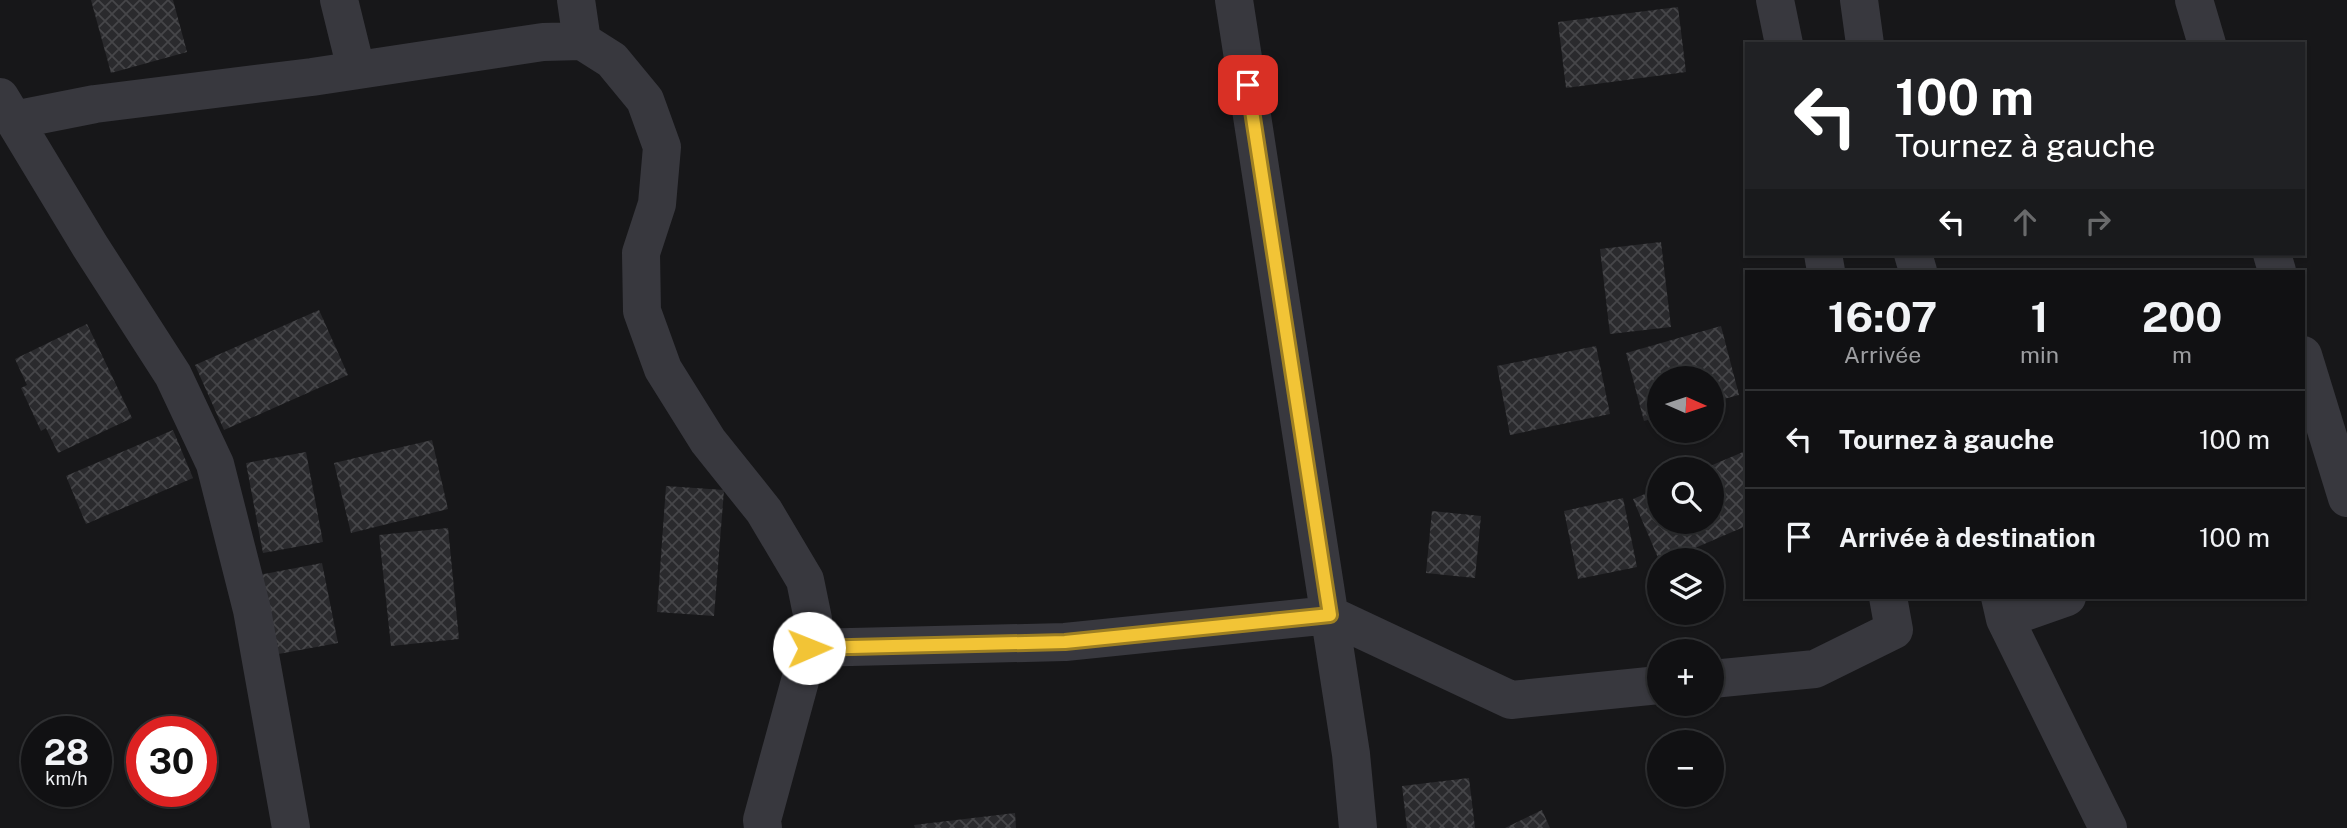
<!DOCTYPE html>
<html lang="fr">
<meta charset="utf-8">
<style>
:root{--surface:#111113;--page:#1a1a1c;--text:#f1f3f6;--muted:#9c9da0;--line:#303133}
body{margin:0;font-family:"Public Sans",sans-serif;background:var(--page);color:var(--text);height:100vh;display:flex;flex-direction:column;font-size:26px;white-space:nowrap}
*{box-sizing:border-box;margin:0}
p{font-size:23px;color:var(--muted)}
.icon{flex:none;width:38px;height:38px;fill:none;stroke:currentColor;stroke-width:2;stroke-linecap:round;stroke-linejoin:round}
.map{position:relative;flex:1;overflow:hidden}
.drawer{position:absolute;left:1745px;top:270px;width:560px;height:329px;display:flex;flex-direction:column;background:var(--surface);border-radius:0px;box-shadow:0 2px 5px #0004,0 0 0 2px var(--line)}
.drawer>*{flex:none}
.hud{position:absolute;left:1745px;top:42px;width:560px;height:214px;border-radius:0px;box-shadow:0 2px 5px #0004,0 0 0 2px var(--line);background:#202124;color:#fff;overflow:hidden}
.needle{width:46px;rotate:93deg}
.buttons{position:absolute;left:1647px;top:366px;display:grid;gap:14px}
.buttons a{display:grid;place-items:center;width:77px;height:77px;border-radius:50%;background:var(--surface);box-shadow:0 2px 5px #0004,0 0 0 2px var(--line);font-size:35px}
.speed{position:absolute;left:21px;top:716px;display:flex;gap:14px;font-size:35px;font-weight:700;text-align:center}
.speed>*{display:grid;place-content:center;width:91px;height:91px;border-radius:50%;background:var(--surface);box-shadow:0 2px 5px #0004,0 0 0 2px var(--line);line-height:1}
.speed small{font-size:18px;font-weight:400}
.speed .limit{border:10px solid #d22;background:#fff;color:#111}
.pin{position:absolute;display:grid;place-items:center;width:60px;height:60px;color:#fff;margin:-30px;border-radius:14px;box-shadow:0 4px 10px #0006}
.me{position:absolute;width:77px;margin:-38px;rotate:89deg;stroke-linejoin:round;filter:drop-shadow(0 0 5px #0008)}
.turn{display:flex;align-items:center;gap:24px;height:147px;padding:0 35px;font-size:32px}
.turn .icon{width:91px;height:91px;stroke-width:2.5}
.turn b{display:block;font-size:49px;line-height:60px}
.lanes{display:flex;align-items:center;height:66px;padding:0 35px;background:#0003;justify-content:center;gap:35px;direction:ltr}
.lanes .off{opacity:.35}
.eta{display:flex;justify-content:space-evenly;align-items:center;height:119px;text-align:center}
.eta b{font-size:42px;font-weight:700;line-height:49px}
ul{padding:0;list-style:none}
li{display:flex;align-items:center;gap:21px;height:98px;padding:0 35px;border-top:2px solid var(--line)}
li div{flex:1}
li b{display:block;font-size:26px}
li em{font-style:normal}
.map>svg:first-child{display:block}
</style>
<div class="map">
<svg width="2347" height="828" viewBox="0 0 2347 828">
<defs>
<pattern id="building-cross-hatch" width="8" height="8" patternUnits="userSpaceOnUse" patternTransform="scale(1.75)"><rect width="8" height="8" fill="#2a2a2d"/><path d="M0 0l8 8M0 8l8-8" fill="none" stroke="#464649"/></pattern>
</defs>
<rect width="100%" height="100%" fill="#171719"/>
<path fill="url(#building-cross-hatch)" d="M 91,0 L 173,0 L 187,52 L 111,73 Z
M 1678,7 L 1686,72 L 1566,88 L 1558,22 Z
M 1661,242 L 1671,327 L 1610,334 L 1600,249 Z
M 319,310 L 348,375 L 224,430 L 195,365 Z
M 87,324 L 132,418 L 58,453 L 46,428 L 41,431 L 21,388 L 27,385 L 15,359 Z
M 1721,326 L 1739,395 L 1712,402 L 1712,378 L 1659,378 L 1659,417 L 1644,421 L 1626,353 Z
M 1596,346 L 1610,414 L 1510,435 L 1497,366 Z
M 173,430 L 193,478 L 86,524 L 66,476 Z
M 432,440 L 448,509 L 351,533 L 334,463 Z
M 306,452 L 323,542 L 263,553 L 246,463 Z
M 1743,452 L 1746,461 L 1746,526 L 1667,560 L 1659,560 L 1633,499 L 1659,488 L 1659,522 L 1712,522 L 1712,469 L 1703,469 Z
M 666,486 L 724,490 L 714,616 L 657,612 Z
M 1623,498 L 1637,567 L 1578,579 L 1564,511 Z
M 1432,511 L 1481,516 L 1475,578 L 1426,573 Z
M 448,528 L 459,639 L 391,646 L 379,535 Z
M 322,563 L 338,643 L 273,655 L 259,575 Z
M 1469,778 L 1475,828 L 1407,828 L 1402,786 Z
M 1542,810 L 1550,828 L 1505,828 Z
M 1015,813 L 1016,828 L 915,828 L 914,825 Z"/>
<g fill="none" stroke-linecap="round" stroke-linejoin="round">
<path stroke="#38383e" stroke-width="38" d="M 339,0 L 356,69
M 576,0 L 582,41
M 1234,0 L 1351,754 L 1358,828
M 1775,0 L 1784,44
M 1859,0 L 1865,44
M 2194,0 L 2207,44
M 0,97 L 90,246 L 173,375 L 215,464 L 252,610 L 291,828
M 14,120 L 95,104 L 312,77 L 543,42 L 582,41 L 612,60 L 645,100 L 662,147 L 657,204 L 641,253 L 642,311 L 663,369 L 708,441 L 764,511 L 805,580 L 813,619 L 809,648 L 762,820 L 763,828
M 1823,254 L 1826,271
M 1913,254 L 1918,271
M 2272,254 L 2277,271
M 2303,355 L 2347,498
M 2000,597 L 2005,619 L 2108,828
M 2005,619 L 2067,597
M 809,648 L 1065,642 L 1330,615 L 1511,700 L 1659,685
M 1712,679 L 1815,669 L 1894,630 L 1888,597"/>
</g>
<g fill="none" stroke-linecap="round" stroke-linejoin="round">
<defs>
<path id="route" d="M 809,648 L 1065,642 L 1330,615 L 1248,85"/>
</defs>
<use href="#route" stroke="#9d7f23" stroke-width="18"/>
<use href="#route" stroke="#f2c436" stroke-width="12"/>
</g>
</svg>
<div class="buttons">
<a><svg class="needle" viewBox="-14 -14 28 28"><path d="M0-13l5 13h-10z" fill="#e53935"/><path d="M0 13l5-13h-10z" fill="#9c9da0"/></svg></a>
<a><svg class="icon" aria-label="search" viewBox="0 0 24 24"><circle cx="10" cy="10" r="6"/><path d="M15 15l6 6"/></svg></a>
<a><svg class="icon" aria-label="layers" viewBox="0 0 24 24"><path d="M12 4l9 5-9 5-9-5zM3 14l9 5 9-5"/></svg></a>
<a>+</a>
<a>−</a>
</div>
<div class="speed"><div>28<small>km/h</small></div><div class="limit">30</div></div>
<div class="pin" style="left:1248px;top:85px;background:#d93025"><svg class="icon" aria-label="arrive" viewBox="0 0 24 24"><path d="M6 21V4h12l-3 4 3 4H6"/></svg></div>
<svg class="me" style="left:809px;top:648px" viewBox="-20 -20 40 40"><circle r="19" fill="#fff"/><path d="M0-13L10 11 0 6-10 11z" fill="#f2c436"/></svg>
<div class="hud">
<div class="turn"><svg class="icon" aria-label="left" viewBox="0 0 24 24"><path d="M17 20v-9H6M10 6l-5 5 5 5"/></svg><div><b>100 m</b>Tournez à gauche</div></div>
<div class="lanes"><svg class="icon" aria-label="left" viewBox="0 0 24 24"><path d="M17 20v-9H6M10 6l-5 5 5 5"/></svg><svg class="icon off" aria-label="ahead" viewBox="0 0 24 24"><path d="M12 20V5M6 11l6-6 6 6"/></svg><svg class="icon off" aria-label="right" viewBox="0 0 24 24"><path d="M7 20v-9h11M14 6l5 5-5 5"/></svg></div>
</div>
<section class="drawer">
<div class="eta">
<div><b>16:07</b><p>Arrivée</p></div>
<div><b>1</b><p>min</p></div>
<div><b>200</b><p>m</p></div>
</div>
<ul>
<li><svg class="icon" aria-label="left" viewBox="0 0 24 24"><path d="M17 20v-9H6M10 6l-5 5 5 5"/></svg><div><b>Tournez à gauche</b></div><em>100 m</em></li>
<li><svg class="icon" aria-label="arrive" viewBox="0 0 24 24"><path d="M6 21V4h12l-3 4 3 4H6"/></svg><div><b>Arrivée à destination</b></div><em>100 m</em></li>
</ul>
</section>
</div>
